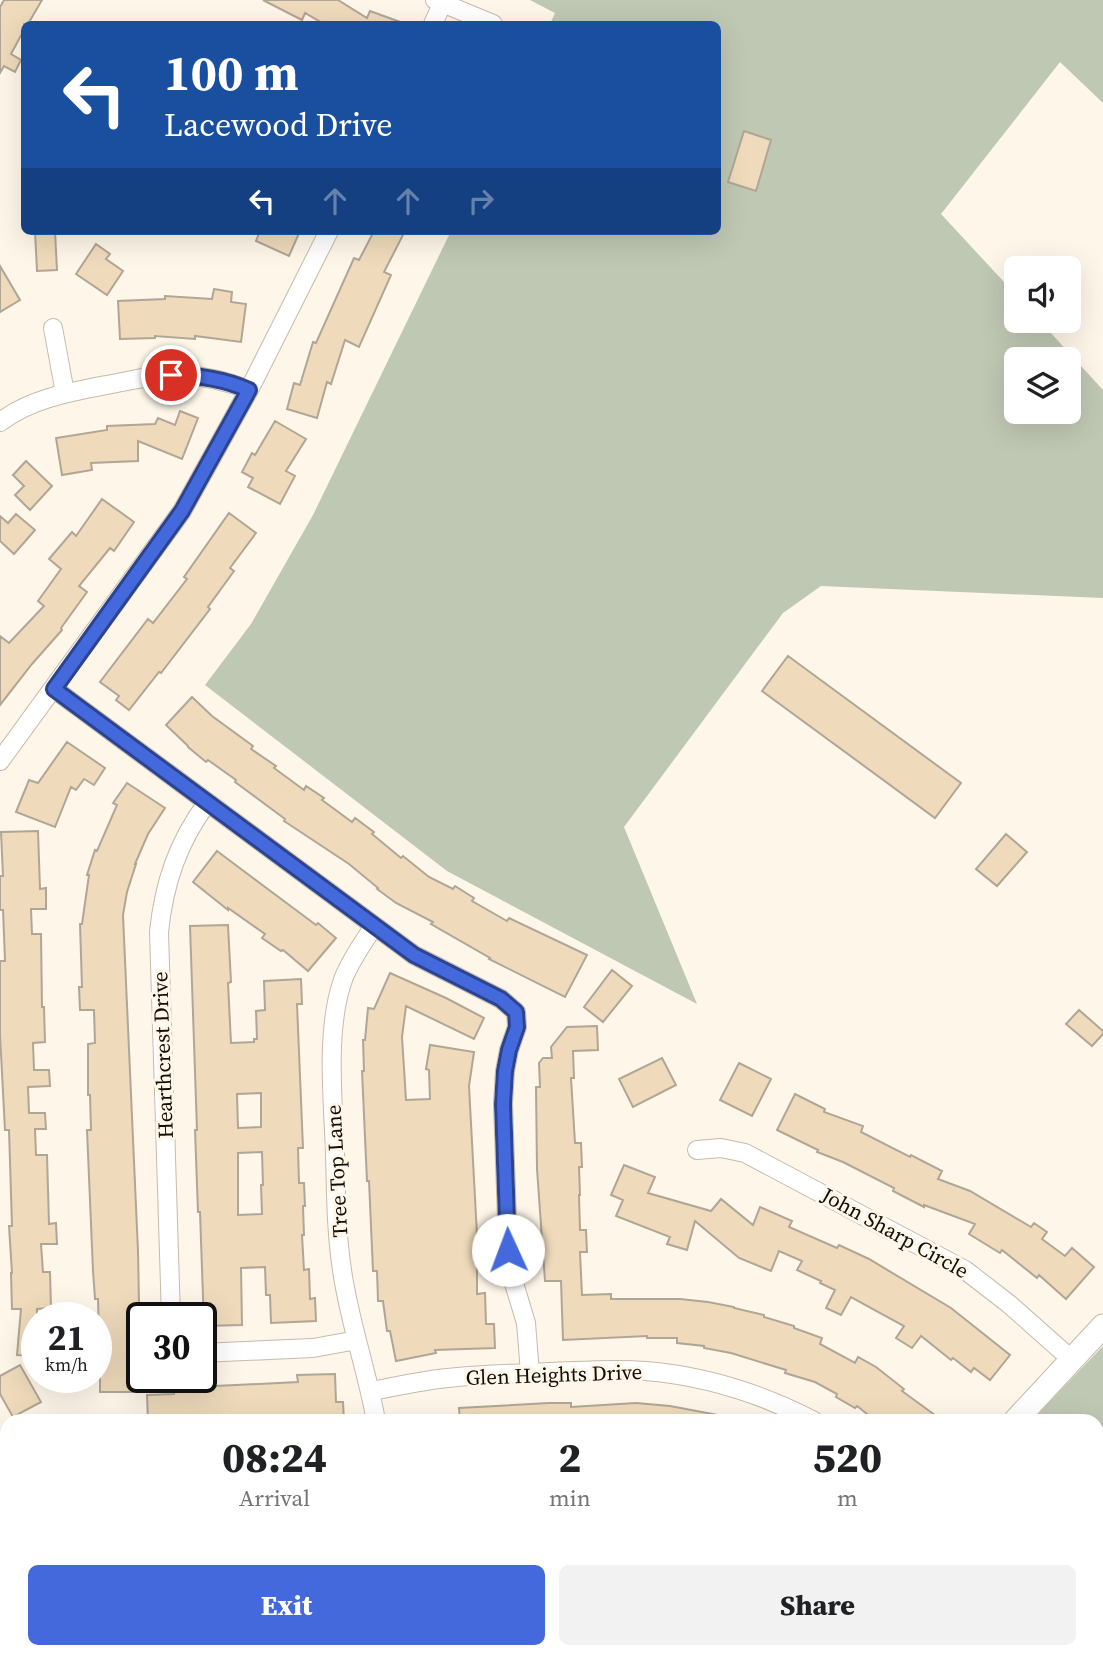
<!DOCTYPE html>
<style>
:root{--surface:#fff;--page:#f2f2f2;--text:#202124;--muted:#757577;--accent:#4469dc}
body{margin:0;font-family:"Source Serif 4",serif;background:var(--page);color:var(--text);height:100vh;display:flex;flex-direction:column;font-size:26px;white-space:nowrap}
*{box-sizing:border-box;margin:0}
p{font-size:23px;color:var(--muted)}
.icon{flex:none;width:38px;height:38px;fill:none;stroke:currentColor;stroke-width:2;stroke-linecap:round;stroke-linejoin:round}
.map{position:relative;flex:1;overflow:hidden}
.details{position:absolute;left:0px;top:1414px;width:1104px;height:245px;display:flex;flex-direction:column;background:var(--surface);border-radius:21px 21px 0 0;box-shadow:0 7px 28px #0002}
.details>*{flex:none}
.banner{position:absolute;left:21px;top:21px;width:700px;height:214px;border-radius:10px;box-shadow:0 7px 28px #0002;background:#1a4fa0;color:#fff;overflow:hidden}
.fabs{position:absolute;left:1004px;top:256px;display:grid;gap:14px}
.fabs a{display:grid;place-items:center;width:77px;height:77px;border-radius:10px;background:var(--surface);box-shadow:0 7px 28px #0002;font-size:35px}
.speed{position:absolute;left:21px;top:1302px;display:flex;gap:14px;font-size:35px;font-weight:700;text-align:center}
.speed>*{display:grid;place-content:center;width:91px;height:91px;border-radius:50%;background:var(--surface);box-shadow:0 7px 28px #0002;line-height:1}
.speed small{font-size:18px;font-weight:400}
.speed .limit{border:4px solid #111;border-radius:10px;background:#fff;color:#111}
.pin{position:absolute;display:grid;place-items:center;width:60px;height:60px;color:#fff;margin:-30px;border:4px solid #fff;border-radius:50%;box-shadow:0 2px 7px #0007}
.me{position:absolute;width:77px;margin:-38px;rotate:358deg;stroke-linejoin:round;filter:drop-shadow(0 0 5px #0008)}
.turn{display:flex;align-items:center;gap:24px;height:147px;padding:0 28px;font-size:32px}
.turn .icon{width:91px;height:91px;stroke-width:2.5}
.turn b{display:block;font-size:49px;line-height:60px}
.lanes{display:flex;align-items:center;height:66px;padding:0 28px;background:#0003;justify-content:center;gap:35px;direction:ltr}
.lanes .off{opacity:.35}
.eta{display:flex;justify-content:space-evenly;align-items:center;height:119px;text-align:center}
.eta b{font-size:42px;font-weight:800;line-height:49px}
.primary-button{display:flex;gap:14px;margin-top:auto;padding:14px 28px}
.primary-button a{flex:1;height:80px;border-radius:10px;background:var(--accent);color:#fff;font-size:28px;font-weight:800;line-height:80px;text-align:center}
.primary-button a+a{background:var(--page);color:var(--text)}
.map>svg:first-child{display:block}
</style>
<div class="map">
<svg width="1103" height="1659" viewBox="0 0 1103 1659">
<rect width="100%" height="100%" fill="#fef6e8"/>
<path fill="#bfc8b3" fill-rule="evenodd" d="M 530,0 L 1103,0 L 1103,103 L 1060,62 L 941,214 L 1017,296 L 1017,320 L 1039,320 L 1103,390 L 1103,598 L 821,586 L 783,613 L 624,827 L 697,1004 L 447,871 L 205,685 L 251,624 L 313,515 L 451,231 L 718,231 L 718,24 L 550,24 L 555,13 ZM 1017,359 L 1069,359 L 1069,411 L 1017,411 Z
M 1103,1346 L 1103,1524 L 1097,1524 L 1097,1421 L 1031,1421 Z"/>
<path fill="#efdabb" stroke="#b0a696" stroke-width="2" fill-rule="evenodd" d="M 4,0 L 42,0 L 28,24 L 24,24 L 24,30 L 11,54 L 21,60 L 15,72 L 4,66 L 0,73 L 0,7 Z
M 263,0 L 338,0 L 367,18 L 370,11 L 403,23 L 402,24 L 324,24 L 305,13 L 302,20 Z
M 744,131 L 771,140 L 756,191 L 728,182 Z
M 35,231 L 55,231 L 57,270 L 37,271 Z
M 260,231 L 300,231 L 289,256 L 256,241 Z
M 374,231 L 405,231 L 384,272 L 391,275 L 359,347 L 345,340 L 331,384 L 327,382 L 317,418 L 287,409 L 294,383 L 300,385 L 313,342 L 316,343 L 354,258 L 359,260 Z
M 96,244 L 110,254 L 106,259 L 123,271 L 107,295 L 76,274 Z
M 0,266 L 20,300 L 0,312 Z
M 214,289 L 232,292 L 231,302 L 246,304 L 241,342 L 195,336 L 195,339 L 155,336 L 155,338 L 120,339 L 118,301 L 165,299 L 165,296 L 212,299 Z
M 180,411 L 198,418 L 182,459 L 138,441 L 138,461 L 91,463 L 92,470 L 62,475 L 56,438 L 107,430 L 107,426 L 155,424 L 158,418 L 175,425 Z
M 275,421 L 306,439 L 286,471 L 295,476 L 280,504 L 248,487 L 253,478 L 242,472 L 252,453 L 255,455 Z
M 26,461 L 52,486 L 30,510 L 15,495 L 24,486 L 13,475 Z
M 102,499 L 134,522 L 114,551 L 110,548 L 79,586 L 87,592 L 61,628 L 62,630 L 32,664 L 0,705 L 0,636 L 9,643 L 44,606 L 38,601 L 61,569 L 49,559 L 72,532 L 76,536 Z
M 229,513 L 256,533 L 230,568 L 234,571 L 208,607 L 210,609 L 161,673 L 159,672 L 129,710 L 116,700 L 119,696 L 100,682 L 148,619 L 153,623 L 187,579 L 184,577 Z
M 16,514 L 35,530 L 14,554 L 0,541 L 0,516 L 8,523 Z
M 788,656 L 961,783 L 935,818 L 762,691 Z
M 192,697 L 212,716 L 253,746 L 251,749 L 276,766 L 274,768 L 304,790 L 306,786 L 324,798 L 322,800 L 352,822 L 355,818 L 374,832 L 372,834 L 401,858 L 403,856 L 429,877 L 453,889 L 455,886 L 474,898 L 472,901 L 507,921 L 509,918 L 587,955 L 565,997 L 489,959 L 490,958 L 431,924 L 433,922 L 396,903 L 377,889 L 378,888 L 349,864 L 284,821 L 285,819 L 235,782 L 236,780 L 208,760 L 206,762 L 188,747 L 188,746 L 166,725 Z
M 67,742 L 105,768 L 94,785 L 84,779 L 76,790 L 71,787 L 55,827 L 16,812 L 29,780 L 38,783 Z
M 127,783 L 165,808 L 148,834 L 135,864 L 136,864 L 127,892 L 123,915 L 138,1251 L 140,1356 L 134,1356 L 135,1392 L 100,1392 L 100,1357 L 97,1358 L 96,1341 L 96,1334 L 99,1334 L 98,1299 L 95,1299 L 93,1271 L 87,1130 L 91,1130 L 90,1095 L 88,1095 L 88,1044 L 95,1043 L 94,1010 L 80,1010 L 79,987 L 82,987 L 80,924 L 82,924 L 89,875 L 87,875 L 95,850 L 97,851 L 117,805 L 113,803 Z
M 38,831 L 40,889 L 46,888 L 46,909 L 31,909 L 32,934 L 41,934 L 42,1007 L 44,1007 L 45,1042 L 33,1043 L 34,1070 L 49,1070 L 50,1086 L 28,1087 L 29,1113 L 45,1113 L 46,1129 L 35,1129 L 36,1155 L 47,1155 L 49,1224 L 56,1223 L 57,1244 L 41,1244 L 43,1272 L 50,1272 L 51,1308 L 37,1309 L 37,1356 L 17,1355 L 21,1309 L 12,1309 L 11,1273 L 12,1273 L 9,1226 L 12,1226 L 9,1130 L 5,1130 L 0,1035 L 0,961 L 5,961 L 3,910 L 0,910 L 0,876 L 3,876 L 1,832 Z
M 1006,834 L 1027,852 L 997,886 L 976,869 Z
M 217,851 L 316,925 L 318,923 L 336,938 L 308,971 L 283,950 L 281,951 L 262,938 L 265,934 L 228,908 L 228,910 L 193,882 Z
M 228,925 L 231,982 L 228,983 L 231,1043 L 254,1042 L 254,1039 L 257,1039 L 256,1011 L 265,1010 L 264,981 L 301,979 L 302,1004 L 297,1004 L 303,1148 L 298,1148 L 299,1183 L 304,1183 L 305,1206 L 303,1206 L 304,1235 L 302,1235 L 304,1270 L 309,1269 L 310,1299 L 315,1298 L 316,1321 L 271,1323 L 270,1295 L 266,1295 L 265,1267 L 241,1268 L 242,1325 L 204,1326 L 200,1212 L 198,1212 L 195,1130 L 197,1130 L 190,926 ZM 261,1093 L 261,1127 L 238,1128 L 237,1094 ZM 262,1152 L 263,1185 L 261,1185 L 262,1214 L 238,1215 L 238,1153 Z
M 612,970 L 632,986 L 603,1022 L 584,1007 Z
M 390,973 L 446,998 L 484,1018 L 474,1039 L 406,1006 L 402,1037 L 406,1100 L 430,1099 L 429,1070 L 426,1069 L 430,1045 L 474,1052 L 469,1086 L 477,1235 L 477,1294 L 485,1293 L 486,1324 L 494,1324 L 495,1348 L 435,1350 L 436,1353 L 396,1361 L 390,1331 L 387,1331 L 383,1301 L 378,1301 L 377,1271 L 373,1271 L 369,1181 L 367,1181 L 362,1071 L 364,1071 L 363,1040 L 365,1040 L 368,1008 L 374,1009 Z
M 1079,1010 L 1103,1031 L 1103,1034 L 1092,1046 L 1066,1024 Z
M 597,1026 L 598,1050 L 573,1051 L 574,1078 L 571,1078 L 575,1143 L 581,1143 L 582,1167 L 579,1167 L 580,1195 L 579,1195 L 580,1230 L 586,1230 L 587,1252 L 580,1252 L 582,1295 L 611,1294 L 611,1299 L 680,1299 L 708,1302 L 734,1307 L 734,1308 L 764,1315 L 764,1317 L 794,1326 L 794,1328 L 822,1338 L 820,1344 L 855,1363 L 858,1357 L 876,1367 L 904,1389 L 902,1391 L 943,1421 L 876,1421 L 857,1406 L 855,1408 L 836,1397 L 837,1394 L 815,1382 L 785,1373 L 786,1370 L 731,1353 L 704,1348 L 704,1346 L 677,1343 L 677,1338 L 647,1338 L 647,1336 L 563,1340 L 561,1281 L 545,1281 L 537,1169 L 536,1087 L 540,1087 L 539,1063 L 543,1058 L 552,1058 L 551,1047 L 567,1027 Z
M 662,1058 L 676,1085 L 633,1107 L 619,1079 Z
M 739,1063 L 771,1079 L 752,1116 L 720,1100 Z
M 795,1094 L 825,1109 L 824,1112 L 863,1126 L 861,1132 L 910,1157 L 911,1155 L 942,1171 L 938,1179 L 970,1191 L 1031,1227 L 1034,1223 L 1047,1232 L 1042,1239 L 1065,1256 L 1072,1248 L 1094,1267 L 1066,1299 L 1039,1275 L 1037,1278 L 1002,1250 L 1000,1253 L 969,1234 L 975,1224 L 924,1205 L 924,1207 L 893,1191 L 894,1188 L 843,1162 L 817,1152 L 818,1150 L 777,1130 Z
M 624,1165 L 655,1177 L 648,1193 L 711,1211 L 721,1199 L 753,1225 L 760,1207 L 792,1221 L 789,1227 L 837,1248 L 839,1245 L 869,1259 L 951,1308 L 1010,1355 L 990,1380 L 974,1368 L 971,1372 L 953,1358 L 951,1360 L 921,1336 L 912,1348 L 896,1338 L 904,1326 L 851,1297 L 841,1315 L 826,1308 L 835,1290 L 820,1283 L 821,1281 L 797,1270 L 802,1261 L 779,1251 L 771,1271 L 739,1258 L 695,1221 L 687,1250 L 667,1244 L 670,1237 L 616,1216 L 623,1200 L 611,1195 Z
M 20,1365 L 41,1402 L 13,1417 L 0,1394 L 0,1376 Z
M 335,1374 L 336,1402 L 343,1402 L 344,1421 L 148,1421 L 147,1395 L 174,1394 L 174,1388 L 298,1382 L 297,1375 Z
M 549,1403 L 571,1403 L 571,1407 L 636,1403 L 670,1406 L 718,1415 L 717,1421 L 460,1421 L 459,1408 Z"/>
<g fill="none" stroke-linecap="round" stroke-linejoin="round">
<defs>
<path id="minor" d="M 435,0 L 493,24
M 433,24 L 442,4
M 53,328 L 65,393
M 0,422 C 33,397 76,391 117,383 C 138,379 159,374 181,375 C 204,376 227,381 249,390
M 54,689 L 414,955 L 501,999 L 516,1012 L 517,1027 L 509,1050 L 505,1071 L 503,1104 L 508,1250 L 513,1280 L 526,1323 L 530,1373
M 0,761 L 182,511 L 249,390 L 329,231
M 374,926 C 363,943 352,958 344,977 C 325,1027 333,1099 335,1152 C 336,1191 336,1231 342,1270 C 349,1321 367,1370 376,1421
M 697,1150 L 721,1148 L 745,1153 L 965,1270 L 1009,1304 L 1071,1359
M 171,1318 L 159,932 C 164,883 178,842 207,803
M 201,1353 L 313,1348 L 357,1340
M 371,1391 C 393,1387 416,1382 439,1379 C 476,1374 513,1374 550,1372 C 582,1371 615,1368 646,1371 C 705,1376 762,1394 814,1421
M 387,1652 L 387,1659"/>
<path id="tertiary" d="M 1015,1421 L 1103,1326
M 791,1659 L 798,1652"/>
</defs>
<use href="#minor" stroke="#c6bbab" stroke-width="20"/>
<use href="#tertiary" stroke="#c6bbab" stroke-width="25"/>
<use href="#minor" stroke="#fff" stroke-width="18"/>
<use href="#tertiary" stroke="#fff" stroke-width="23"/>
</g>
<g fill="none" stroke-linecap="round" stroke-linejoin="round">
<defs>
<path id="route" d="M 171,375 C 198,375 224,379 249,390 L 182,511 L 54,689 L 414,955 L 501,999 L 516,1012 L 517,1027 L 509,1050 L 505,1071 L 503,1104 L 508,1250"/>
</defs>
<use href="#route" stroke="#2c448f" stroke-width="18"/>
<use href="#route" stroke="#4469dc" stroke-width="12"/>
</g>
<g text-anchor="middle" stroke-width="6" stroke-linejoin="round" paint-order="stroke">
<g font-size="21" fill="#110e08" stroke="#fef6e8">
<text transform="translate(163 1055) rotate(-92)" y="7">Hearthcrest Drive</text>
<text transform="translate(337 1171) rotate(-93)" y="7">Tree Top Lane</text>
<text transform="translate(895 1233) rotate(29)" y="7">John Sharp Circle</text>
<text transform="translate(554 1375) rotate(-2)" y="7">Glen Heights Drive</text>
</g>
</g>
</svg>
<div class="fabs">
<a><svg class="icon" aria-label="sound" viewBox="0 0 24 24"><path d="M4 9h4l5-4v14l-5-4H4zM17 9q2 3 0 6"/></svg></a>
<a><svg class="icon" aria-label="layers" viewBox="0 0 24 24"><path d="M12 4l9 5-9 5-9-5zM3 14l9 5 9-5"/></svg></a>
</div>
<div class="speed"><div>21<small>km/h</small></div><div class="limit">30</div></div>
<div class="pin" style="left:171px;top:375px;background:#d93025"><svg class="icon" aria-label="arrive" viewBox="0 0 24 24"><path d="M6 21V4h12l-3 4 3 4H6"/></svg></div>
<svg class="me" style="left:508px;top:1250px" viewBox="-20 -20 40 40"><circle r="19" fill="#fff"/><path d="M0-13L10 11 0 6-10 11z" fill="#4469dc"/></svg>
<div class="banner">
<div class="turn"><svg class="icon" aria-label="left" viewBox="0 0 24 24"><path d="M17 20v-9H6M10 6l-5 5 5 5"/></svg><div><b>100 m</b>Lacewood Drive</div></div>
<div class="lanes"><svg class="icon" aria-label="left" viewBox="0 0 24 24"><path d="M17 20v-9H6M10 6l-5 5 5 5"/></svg><svg class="icon off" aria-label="ahead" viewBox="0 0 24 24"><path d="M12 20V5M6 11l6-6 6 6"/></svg><svg class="icon off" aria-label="ahead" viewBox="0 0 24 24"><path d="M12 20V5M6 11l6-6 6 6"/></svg><svg class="icon off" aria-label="right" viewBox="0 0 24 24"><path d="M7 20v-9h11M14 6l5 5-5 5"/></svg></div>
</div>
<section class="details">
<div class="eta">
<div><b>08:24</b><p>Arrival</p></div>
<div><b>2</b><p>min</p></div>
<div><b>520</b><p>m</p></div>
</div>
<div class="primary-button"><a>Exit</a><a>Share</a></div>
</section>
</div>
